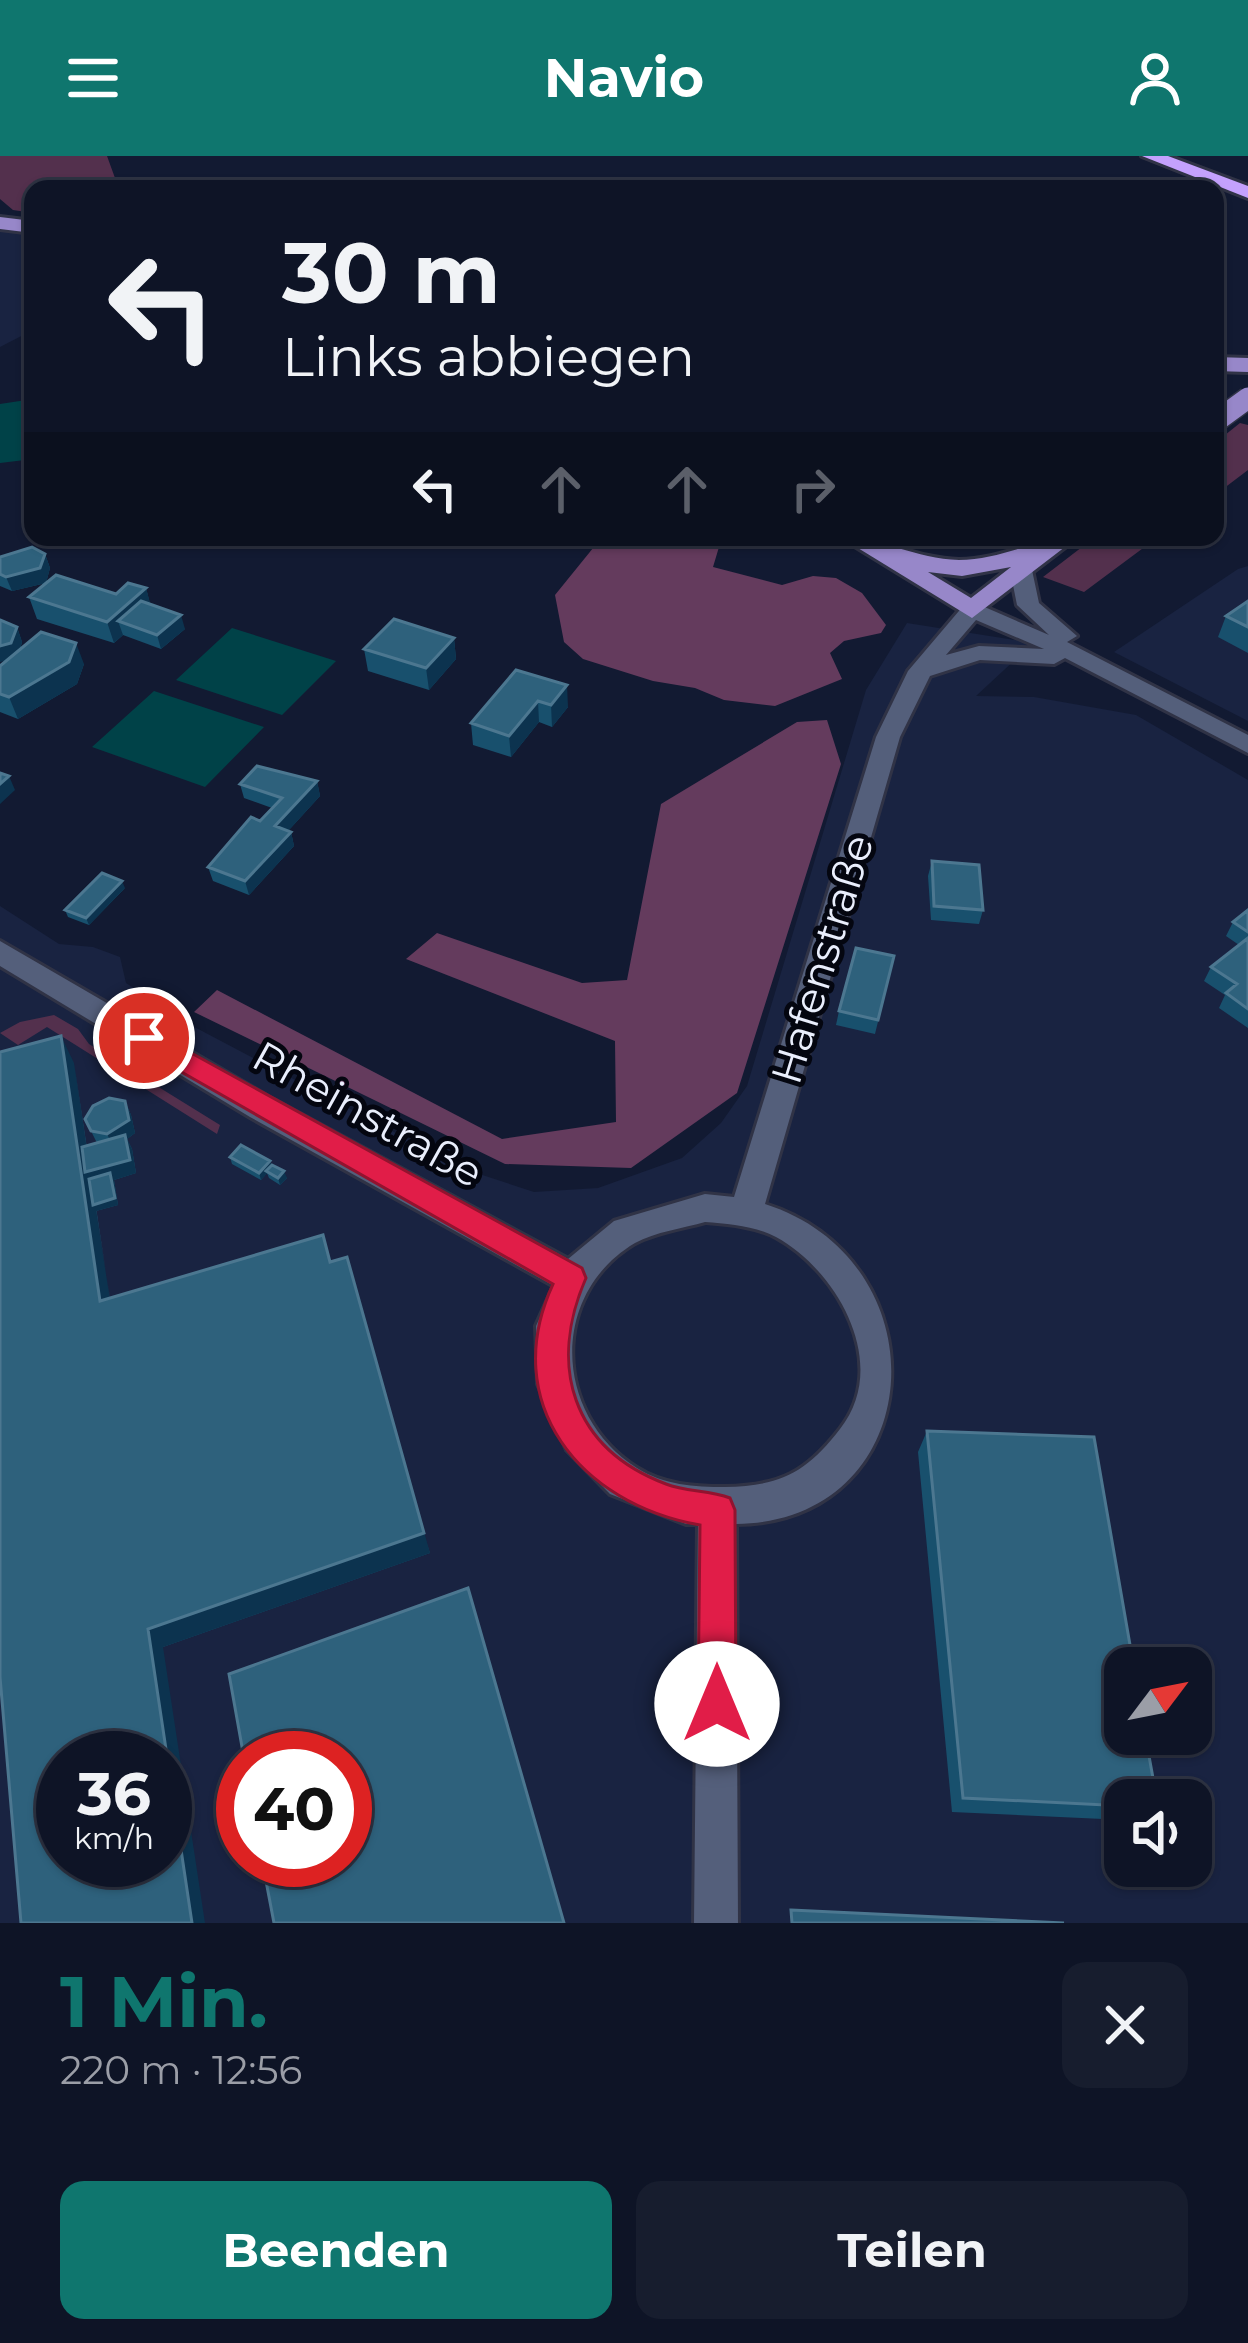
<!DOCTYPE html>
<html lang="de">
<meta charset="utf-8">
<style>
:root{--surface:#0e1426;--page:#171d2e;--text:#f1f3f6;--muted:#9b9ea7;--line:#2e3343;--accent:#0f766e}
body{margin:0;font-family:Montserrat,sans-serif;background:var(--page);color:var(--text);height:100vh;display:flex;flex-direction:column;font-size:45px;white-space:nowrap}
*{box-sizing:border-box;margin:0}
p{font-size:39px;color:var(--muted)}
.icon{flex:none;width:66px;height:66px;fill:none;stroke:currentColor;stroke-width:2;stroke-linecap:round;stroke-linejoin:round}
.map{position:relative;height:1767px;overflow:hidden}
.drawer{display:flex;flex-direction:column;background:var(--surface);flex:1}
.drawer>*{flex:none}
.top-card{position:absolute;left:24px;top:24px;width:1200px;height:366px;border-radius:24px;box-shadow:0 3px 9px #0004,0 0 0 3px var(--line);background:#0e1426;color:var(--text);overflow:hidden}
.needle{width:78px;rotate:58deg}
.controls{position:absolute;left:1104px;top:1491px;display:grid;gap:24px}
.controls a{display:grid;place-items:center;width:108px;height:108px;border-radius:24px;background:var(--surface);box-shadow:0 3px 9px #0004,0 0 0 3px var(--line);font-size:60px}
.speed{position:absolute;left:36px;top:1575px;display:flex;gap:24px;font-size:60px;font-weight:700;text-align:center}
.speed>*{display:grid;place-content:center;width:156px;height:156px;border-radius:50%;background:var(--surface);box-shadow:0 3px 9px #0004,0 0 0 3px var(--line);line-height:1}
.speed small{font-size:30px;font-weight:400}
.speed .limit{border:18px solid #d22;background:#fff;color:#111}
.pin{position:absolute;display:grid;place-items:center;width:102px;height:102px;color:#fff;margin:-51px;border:6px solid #fff;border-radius:50%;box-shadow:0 3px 12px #0007}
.me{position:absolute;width:132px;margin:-66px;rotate:0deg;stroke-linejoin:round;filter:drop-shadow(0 0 9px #0008)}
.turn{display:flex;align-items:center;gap:42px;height:252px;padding:0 60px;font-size:54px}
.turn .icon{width:156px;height:156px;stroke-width:2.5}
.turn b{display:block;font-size:84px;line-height:102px}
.lanes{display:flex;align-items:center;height:114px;padding:0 60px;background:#0003;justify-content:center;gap:60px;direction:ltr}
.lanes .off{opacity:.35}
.round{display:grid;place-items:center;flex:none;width:126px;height:126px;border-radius:24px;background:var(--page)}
.head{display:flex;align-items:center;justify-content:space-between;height:204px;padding:0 60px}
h1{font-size:72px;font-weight:700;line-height:90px;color:var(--accent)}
.action{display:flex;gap:24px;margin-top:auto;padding:24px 60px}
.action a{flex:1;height:138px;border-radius:24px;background:var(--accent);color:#fff;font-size:48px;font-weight:700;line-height:138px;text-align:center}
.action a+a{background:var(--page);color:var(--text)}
header{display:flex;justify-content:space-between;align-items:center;height:156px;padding:0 60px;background:var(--accent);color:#fff;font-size:54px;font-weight:700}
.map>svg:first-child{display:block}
</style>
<header><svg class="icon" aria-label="menu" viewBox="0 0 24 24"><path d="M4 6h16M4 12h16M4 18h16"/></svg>Navio<svg class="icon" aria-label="person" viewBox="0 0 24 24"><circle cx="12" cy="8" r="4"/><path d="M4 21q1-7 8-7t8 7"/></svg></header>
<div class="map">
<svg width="1248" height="1767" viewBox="0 0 1248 1767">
<rect width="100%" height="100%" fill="#121a32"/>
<path fill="#192341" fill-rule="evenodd" d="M 0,71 L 33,75 L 33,174 L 0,191 Z
M 1248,410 L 1248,565 L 1114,496 L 1238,413 Z
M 907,467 L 1033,487 L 976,540 L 1034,541 L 1136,559 L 1248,624 L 1248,1767 L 0,1767 L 0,750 L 59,788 L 93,791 L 120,801 L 126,827 L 185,866 L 464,1013 L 534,1036 L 598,1032 L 682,1002 L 721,967 L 747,930 L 866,534 ZM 1125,1512 L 1191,1512 L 1191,1578 L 1125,1578 ZM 63,1602 L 165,1602 L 165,1704 L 63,1704 ZM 243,1602 L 345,1602 L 345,1704 L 243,1704 ZM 1125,1644 L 1191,1644 L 1191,1710 L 1125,1710 Z"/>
<path fill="#53304d" d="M 0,0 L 107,0 L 119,33 L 33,33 L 33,57 L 13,54 L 0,43 Z
M 1240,267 L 1248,269 L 1248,314 L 1215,339 L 1215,287 Z
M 1095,381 L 1158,381 L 1084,436 L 1043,421 Z
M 54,859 L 78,873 L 89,888 L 220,969 L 217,978 L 47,871 L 18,889 L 0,877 L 20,866 Z"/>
<path fill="#643b5d" d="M 602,381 L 722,381 L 713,411 L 782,429 L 813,420 L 836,422 L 862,437 L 886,469 L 881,477 L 844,485 L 830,497 L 842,523 L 775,550 L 724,544 L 695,532 L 653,525 L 583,503 L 564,486 L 555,439 Z
M 827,564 L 841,608 L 737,937 L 631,1012 L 505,1008 L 194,856 L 217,834 L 502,983 L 616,966 L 615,885 L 406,803 L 437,777 L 582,827 L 627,824 L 661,648 L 797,566 Z"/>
<path fill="#004248" d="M 33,243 L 33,303 L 0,307 L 0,248 Z
M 232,472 L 336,505 L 282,559 L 176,524 Z
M 154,535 L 264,571 L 205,631 L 92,591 Z"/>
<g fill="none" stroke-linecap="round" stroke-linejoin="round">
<defs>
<path id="minor" d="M 1021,407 L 1032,414 L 1039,447 L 1077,480 L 1067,486 L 1248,579 L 1248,597 L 1065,502 L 1054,508 L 980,504 L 930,520 L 900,581 L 765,1048 C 946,1106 929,1366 736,1368 L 738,1767 L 694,1767 L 698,1368 L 686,1368 L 610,1338 L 567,1294 L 538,1228 L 536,1170 L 554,1130 L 250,961 L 0,810 L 0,785 L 272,943 L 568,1103 L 614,1065 L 705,1038 L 734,1041 L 876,581 L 908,515 L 964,449 L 980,449 L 1049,479 L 1017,449 L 1010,414 ZM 976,464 L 1044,493 L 979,490 L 946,499 ZM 705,1066 C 729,1068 755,1070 776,1081 C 838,1115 891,1209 840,1273 C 806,1317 780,1330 725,1331 C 694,1331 664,1329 637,1312 C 553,1259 549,1138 635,1087 C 655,1076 684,1072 705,1066 Z"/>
<path id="major" d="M 0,61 L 33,65 L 33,77 L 0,73 Z
M 1215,201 L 1248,202 L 1248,216 L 1215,215 Z
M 840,381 C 881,381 916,403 959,404 C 1002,404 1038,381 1078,381 L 972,462 ZM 1011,411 L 971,442 L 928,416 L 962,420 Z"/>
<path id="highway" d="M 1142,0 L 1168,0 L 1248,30 L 1248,42 Z"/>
</defs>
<use href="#minor" stroke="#303346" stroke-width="6"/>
<use href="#major" stroke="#303346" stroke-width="6"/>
<use href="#highway" stroke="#303346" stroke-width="6"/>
<use href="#minor" fill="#545f7b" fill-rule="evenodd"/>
<use href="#major" fill="#9787c9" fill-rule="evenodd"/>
<use href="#highway" fill="#c4a1fd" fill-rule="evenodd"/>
<defs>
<path id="major-bridge" d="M 1215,266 L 1248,242"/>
</defs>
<use href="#major-bridge" stroke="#303346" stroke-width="24" stroke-linecap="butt"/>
<use href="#major-bridge" stroke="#9787c9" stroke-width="21"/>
</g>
<path fill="#18506d" d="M 53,381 L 102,381 L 101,384 L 68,392 L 54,387 Z
M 45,398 L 50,412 L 46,427 L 12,435 L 0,430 L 0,401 Z
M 146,432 L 150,448 L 185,473 L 161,493 L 123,479 L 114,487 L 37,463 L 29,441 L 116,438 Z
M 1248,445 L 1248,497 L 1218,481 L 1226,460 Z
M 17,471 L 22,486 L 20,494 L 84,508 L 77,528 L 18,563 L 0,556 L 0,510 L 6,505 Z
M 454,482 L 456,503 L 429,534 L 368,515 L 364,493 Z
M 516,514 L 568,551 L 552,571 L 539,566 L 511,601 L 473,589 L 471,567 Z
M 317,625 L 320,640 L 288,675 L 291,676 L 294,690 L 249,739 L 213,725 L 208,711 L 260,665 L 272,652 L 244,642 L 240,628 Z
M 932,705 L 983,754 L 979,768 L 931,764 L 928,720 Z
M 125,732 L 89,769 L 68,761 L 65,754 Z
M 1248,754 L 1248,872 L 1219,852 L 1225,839 L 1204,825 L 1211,811 L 1239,789 L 1226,780 L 1233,766 Z
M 894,800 L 875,878 L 836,869 L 839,855 Z
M 74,907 L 86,990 L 97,987 L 85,963 L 125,945 L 131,959 L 135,977 L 127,983 L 132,993 L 136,1017 L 114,1024 L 118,1049 L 96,1055 L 110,1142 L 331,1106 L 430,1397 L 163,1491 Z
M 230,1001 L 270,1005 L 271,1010 L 287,1022 L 280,1029 L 269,1022 L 267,1017 L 261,1024 L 232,1008 Z
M 927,1275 L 1125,1644 L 1125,1664 L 952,1656 L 918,1296 Z"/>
<path fill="#0c334f" d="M 64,381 L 102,381 L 101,384 L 68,392 Z
M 45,398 L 50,412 L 46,427 L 12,435 L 6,421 Z
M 146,432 L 152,454 L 118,465 L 123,479 L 114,487 L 107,466 Z
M 181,459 L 185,473 L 161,493 L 157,479 Z
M 17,471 L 22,486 L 17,502 L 0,506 L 0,490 Z
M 454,482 L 456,503 L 429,534 L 426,512 Z
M 76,487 L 84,508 L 77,528 L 18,563 L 9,541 Z
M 567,529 L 568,551 L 552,571 L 551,549 Z
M 538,545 L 539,566 L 511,601 L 509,580 Z
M 9,620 L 15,634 L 0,648 L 0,628 Z
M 317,625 L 320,640 L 279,685 L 275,670 Z
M 291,676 L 294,690 L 249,739 L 245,725 Z
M 122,725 L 125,732 L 89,769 L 86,762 Z
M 61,880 L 74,907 L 90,1015 L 114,992 L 107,978 L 125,945 L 131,959 L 135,977 L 127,983 L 132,993 L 136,1017 L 114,1024 L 118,1049 L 96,1055 L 114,1169 L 100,1145 Z
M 270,1005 L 272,1012 L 261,1024 L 259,1017 Z
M 284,1015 L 287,1022 L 280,1029 L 278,1022 Z
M 347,1101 L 430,1397 L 163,1491 L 205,1767 L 192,1767 L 148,1473 Z"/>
<path fill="#2e617c" stroke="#4c7790" stroke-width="3" fill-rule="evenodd" d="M 32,391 L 45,398 L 40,412 L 6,421 L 0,418 L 0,401 Z
M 56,419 L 116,438 L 128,427 L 146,432 L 107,466 L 29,441 Z
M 141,445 L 181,459 L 157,479 L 118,465 Z
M 1248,445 L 1248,471 L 1226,460 Z
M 394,463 L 454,482 L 426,512 L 364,493 Z
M 0,464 L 17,471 L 11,487 L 0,490 Z
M 41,476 L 76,487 L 69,506 L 9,541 L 0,538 L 0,510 Z
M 516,514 L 567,529 L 551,549 L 538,545 L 509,580 L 471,567 Z
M 257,610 L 317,625 L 275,670 L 291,676 L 245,725 L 208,711 L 251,661 L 260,665 L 282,642 L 240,628 Z
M 0,617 L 9,620 L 0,628 Z
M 932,705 L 979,709 L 983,754 L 934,750 Z
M 102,717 L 122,725 L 86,762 L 65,754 Z
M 1248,754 L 1248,776 L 1233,766 Z
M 1248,782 L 1248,853 L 1226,837 L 1237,828 L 1211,811 Z
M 856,792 L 894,800 L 878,864 L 839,855 Z
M 61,880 L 100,1145 L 323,1079 L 330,1106 L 347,1101 L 424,1377 L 148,1473 L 192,1767 L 21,1767 L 0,1521 L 0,896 ZM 63,1602 L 165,1602 L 165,1704 L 63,1704 Z
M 109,942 L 125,945 L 129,964 L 107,978 L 91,975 L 85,963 L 93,950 Z
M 125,979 L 130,1004 L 85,1016 L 82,991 Z
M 241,989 L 270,1005 L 259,1017 L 230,1001 Z
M 272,1009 L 284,1015 L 278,1022 L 266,1015 Z
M 110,1017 L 115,1042 L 93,1049 L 89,1023 Z
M 927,1275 L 1094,1281 L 1134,1512 L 1125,1512 L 1125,1578 L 1145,1578 L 1157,1644 L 1125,1644 L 1125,1650 L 963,1642 Z
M 468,1432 L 564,1767 L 274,1767 L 262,1704 L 345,1704 L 345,1602 L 244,1602 L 229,1518 Z
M 791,1754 L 1064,1767 L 792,1767 Z"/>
<path fill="#e11d48" stroke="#92132f" stroke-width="3" d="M 144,871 L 582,1112 L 586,1122 C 548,1209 571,1292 666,1328 C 686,1336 709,1334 730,1342 L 735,1354 L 736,1548 L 730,1561 L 717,1567 L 704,1561 L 698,1548 L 700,1369 C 580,1348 498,1247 553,1128 L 134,889 L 134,875 Z"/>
<g text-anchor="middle" stroke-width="10" stroke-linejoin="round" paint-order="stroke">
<g font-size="42" fill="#e9eefc" stroke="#040610">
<text transform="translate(822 803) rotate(-73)" y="15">Hafenstraße</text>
<text transform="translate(368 958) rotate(29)" y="15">Rheinstraße</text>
</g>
</g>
</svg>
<div class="controls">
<a><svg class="needle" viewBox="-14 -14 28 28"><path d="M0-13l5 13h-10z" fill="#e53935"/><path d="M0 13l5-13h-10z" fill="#9b9ea7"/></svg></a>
<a><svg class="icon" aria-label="sound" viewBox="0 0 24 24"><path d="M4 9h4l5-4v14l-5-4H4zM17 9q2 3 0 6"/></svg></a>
</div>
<div class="speed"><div>36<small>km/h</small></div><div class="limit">40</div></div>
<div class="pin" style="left:144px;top:882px;background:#d93025"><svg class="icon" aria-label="arrive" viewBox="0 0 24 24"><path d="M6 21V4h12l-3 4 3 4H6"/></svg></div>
<svg class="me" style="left:717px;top:1548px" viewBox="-20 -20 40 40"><circle r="19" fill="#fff"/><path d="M0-13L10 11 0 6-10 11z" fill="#e11d48"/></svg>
<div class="top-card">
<div class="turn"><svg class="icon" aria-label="left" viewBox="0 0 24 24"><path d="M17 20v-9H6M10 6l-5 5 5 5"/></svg><div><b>30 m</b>Links abbiegen</div></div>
<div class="lanes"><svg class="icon" aria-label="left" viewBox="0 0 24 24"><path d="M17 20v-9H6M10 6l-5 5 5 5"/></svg><svg class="icon off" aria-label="ahead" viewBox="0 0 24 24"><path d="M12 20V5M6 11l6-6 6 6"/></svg><svg class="icon off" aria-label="ahead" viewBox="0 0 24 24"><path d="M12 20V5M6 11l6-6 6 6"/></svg><svg class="icon off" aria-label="right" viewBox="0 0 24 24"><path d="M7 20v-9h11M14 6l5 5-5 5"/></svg></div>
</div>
</div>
<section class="drawer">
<div class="head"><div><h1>1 Min.</h1><p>220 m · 12:56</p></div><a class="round"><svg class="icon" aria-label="close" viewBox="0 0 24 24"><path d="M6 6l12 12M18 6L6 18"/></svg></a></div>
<div class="action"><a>Beenden</a><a>Teilen</a></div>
</section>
